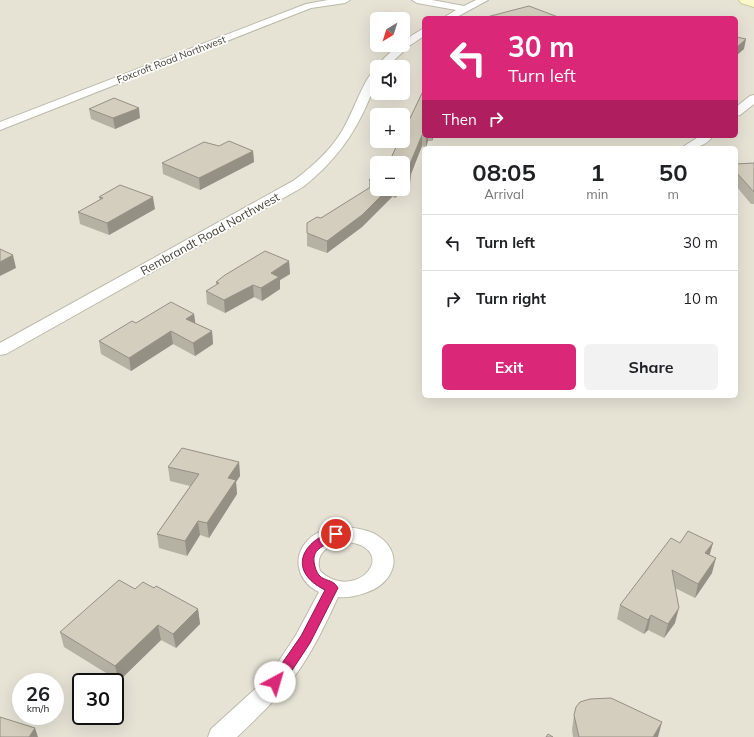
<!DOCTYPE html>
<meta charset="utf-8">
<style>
:root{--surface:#fff;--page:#f2f2f2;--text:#202124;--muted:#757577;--line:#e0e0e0;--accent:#db2777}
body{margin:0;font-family:Mulish,sans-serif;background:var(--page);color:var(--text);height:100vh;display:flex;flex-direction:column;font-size:15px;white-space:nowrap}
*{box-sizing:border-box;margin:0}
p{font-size:13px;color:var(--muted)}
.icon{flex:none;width:22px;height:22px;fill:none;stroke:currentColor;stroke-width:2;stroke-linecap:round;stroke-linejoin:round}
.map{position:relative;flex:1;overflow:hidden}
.side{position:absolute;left:422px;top:146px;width:316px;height:252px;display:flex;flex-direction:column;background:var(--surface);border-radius:6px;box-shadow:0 4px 16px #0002}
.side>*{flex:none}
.guide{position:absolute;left:422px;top:16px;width:316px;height:122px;border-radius:6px;box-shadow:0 4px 16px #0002;background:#db2777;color:#fff;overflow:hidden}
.needle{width:26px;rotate:218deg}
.fabs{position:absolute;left:370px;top:12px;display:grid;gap:8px}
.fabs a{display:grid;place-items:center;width:40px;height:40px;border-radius:6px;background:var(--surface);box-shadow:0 4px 16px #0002;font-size:20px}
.speed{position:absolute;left:12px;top:673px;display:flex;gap:8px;font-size:20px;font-weight:700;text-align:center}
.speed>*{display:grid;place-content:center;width:52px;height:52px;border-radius:50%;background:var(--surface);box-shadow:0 4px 16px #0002;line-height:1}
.speed small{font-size:10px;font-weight:400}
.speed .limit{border:2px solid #111;border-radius:6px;background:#fff;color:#111}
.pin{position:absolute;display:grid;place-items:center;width:34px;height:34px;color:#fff;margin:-17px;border:2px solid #fff;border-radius:50%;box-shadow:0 1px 4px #0007}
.me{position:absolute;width:44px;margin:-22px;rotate:39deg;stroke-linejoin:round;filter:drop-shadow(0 0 3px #0008)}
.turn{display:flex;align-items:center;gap:14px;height:84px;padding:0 20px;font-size:18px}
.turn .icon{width:52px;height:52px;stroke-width:2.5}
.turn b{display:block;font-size:28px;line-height:34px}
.then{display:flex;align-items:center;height:38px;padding:0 20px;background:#0003;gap:8px;font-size:15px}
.eta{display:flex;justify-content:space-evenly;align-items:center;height:68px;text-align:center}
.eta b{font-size:24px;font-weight:700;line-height:28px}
.primary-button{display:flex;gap:8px;margin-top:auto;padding:8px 20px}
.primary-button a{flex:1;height:46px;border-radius:6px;background:var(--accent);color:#fff;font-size:16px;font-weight:700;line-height:46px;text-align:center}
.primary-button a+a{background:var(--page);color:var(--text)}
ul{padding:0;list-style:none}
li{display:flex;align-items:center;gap:12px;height:56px;padding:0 20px;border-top:1px solid var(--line)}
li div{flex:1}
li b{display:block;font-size:15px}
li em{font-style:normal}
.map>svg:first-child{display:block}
</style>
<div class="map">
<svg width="754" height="737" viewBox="0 0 754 737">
<rect width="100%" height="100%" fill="#f2f1e7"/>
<path fill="#e6e3d5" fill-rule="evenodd" d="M 0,0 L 754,0 L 754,737 L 0,737 ZM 424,18 L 736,18 L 736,136 L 424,136 ZM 377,19 L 403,19 L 403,45 L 377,45 ZM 377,67 L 403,67 L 403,93 L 377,93 ZM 377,115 L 403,115 L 403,141 L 377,141 ZM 424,148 L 736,148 L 736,396 L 424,396 ZM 377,163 L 403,163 L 403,189 L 377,189 ZM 21,682 L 55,682 L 55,716 L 21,716 ZM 81,682 L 115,682 L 115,716 L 81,716 Z"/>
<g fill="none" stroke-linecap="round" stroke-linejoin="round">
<defs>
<path id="minor" d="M 328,0 L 350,0 L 345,3 L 311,8 L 0,130 L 0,122 L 306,4 Z
M 412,0 L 432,0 L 464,6 L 476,0 L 488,0 L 455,18 L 443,18 L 456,10 L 417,3 Z
M 424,28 L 424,36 L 409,46 L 387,67 L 377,67 L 377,69 L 376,67 L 377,65 L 398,45 L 403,45 L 403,41 Z
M 377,70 C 377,83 373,90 368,102 C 353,137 333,163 303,187 L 6,354 L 0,355 L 0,343 L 293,181 C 312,167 330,151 342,131 C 352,114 358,95 368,78 L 373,71 Z
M 754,95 L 754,104 L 740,115 L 736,116 L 736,107 L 750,96 Z
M 700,136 L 713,136 C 704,148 694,148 681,148 Z
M 336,527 C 349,527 363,528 375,534 C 406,552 395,584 365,593 C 356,596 348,598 338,597 C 325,625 312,653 294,677 C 277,699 257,718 237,737 L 208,737 L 211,729 L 254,690 L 277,664 L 296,635 L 319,592 C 298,582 291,558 308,540 C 314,533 327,529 336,527 ZM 339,541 C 406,544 358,606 320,571 C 315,555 325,548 339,541 Z"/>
<path id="secondary" d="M 739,0 L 754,0 L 754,7 L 741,3 Z"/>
</defs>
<use href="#minor" stroke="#bdbaaa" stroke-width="2"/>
<use href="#secondary" stroke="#ceca9a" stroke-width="2"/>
<use href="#minor" fill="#fff" fill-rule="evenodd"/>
<use href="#secondary" fill="#faf7c9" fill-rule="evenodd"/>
</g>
<path fill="#b5b1a3" d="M 424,89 L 424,136 L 434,136 L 432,141 L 428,141 L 426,147 L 422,146 L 411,174 L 410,183 L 395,198 L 392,197 L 362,227 L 327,253 L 307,246 L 307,233 L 321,218 L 369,188 L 369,180 L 377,172 L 377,189 L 403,189 L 390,160 Z
M 89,109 L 140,118 L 115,129 L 91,119 Z
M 219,146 L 253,151 L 254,162 L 200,190 L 163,174 L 162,163 Z
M 754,163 L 754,204 L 751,204 L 736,186 L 736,164 Z
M 99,197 L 155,209 L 109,235 L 80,224 L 78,212 L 100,200 Z
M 289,261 L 290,274 L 280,280 L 280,289 L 262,301 L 254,297 L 225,313 L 207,304 L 206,291 L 216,285 L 216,282 Z
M 194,314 L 195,323 L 212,331 L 213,344 L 195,356 L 173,344 L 131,371 L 101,354 L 99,341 L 136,323 Z
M 239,462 L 240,476 L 236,482 L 237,494 L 209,538 L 200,535 L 187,556 L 159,548 L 157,534 L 190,486 L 170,481 L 168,467 Z
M 680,543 L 713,543 L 709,555 L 712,573 L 695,598 L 675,588 L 675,623 L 664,638 L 648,630 L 644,634 L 617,619 L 620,605 Z
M 154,588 L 198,609 L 200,624 L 176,648 L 161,640 L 119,681 L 64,647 L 60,632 L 135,589 Z
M 574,715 L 658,737 L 573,737 L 572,730 Z"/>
<path fill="#949084" d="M 746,39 L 744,49 L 736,56 L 736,48 Z
M 139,108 L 140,118 L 115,129 L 113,118 Z
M 422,135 L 422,146 L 411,174 L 410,183 L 395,198 L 396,189 L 403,189 L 403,179 L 407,171 Z
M 426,136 L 428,136 L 428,141 L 426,147 Z
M 432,136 L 434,136 L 432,141 Z
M 253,151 L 254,162 L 200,190 L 199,178 Z
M 388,189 L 392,189 L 392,197 L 362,227 L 327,253 L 327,241 Z
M 153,197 L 155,209 L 109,235 L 107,223 Z
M 13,255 L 16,268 L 0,276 L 0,262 Z
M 289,261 L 290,274 L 280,280 L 280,289 L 262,301 L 261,288 L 271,273 Z
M 253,285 L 254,297 L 225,313 L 224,300 Z
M 194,314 L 196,327 L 186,319 Z
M 171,331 L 173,344 L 131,371 L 129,358 Z
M 212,331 L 213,344 L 195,356 L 193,343 Z
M 239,462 L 240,476 L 236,482 L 237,494 L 209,538 L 207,523 L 228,478 Z
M 198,521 L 200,535 L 187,556 L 185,541 Z
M 713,543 L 709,557 L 705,553 Z
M 716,558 L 712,573 L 695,598 L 698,584 Z
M 679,608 L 675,623 L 664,638 L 668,624 Z
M 198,609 L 200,624 L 176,648 L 173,634 Z
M 651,615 L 648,630 L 644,634 L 648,620 Z
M 158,625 L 161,640 L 119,681 L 115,666 Z
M 662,722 L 658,737 L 653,737 Z
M 35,728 L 38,737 L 29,737 Z"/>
<path fill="#d3cebd" stroke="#949084" d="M 529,6 L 558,17 L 558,18 L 483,18 Z
M 736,37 L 746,39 L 736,48 Z
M 424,89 L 424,135 L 422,135 L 407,171 L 411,171 L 403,179 L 403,163 L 387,163 L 390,160 L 399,141 L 403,141 L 403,133 Z
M 114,98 L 139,108 L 113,118 L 89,109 Z
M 229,141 L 253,151 L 199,178 L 162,163 L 204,142 L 219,146 Z
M 754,163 L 754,192 L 736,172 L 736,164 Z
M 377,172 L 377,182 L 369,180 Z
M 377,183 L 377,189 L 388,189 L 362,215 L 327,241 L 307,233 L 307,223 L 317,217 L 321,218 Z
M 120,185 L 153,197 L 107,223 L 78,212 L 103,198 L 99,197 Z
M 0,249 L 13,255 L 0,262 Z
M 265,251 L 289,261 L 271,273 L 279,277 L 261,288 L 253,285 L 224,300 L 206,291 L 219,283 L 216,282 L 225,275 Z
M 171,302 L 194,314 L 186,319 L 212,331 L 193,343 L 171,331 L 129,358 L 99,341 L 132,321 L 136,323 Z
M 182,448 L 239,462 L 228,478 L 236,480 L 207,523 L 198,521 L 185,541 L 157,534 L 199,474 L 168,467 Z
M 688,531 L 713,543 L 705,553 L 716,558 L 698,584 L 672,570 L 679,608 L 668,624 L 651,615 L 648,620 L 620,605 L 671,538 L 680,543 Z
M 119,580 L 135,589 L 143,582 L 154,588 L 156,586 L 198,609 L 173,634 L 158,625 L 115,666 L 60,632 Z
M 611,698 L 662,722 L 653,737 L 579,737 L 574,715 L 576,707 L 580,702 L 590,699 Z
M 0,717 L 35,728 L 29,737 L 0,737 Z
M 548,734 L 553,737 L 546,737 Z"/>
<path fill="#db2777" stroke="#8e194d" d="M 336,530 L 340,532 L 341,534 C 335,546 312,543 314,562 C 318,586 331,575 338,588 L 310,643 L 289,675 L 279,686 L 275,688 L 270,686 L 269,682 L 301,636 L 325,590 C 287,571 301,541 336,530 Z"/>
<g text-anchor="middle" stroke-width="3.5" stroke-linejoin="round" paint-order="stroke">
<g font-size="10" fill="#444236" stroke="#fff">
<text transform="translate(171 59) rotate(-21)" y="4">Foxcroft Road Northwest</text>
</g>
<g font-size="12" fill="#444236" stroke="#fff">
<text transform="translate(210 234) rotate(-29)" y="4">Rembrandt Road Northwest</text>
</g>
</g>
</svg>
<div class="fabs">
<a><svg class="needle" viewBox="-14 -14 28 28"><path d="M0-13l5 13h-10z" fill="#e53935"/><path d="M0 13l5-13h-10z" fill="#757577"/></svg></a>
<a><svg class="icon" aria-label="sound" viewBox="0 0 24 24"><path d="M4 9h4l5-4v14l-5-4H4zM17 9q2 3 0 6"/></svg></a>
<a>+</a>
<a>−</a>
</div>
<div class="speed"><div>26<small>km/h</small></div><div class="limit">30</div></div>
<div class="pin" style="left:336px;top:534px;background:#d93025"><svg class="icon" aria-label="arrive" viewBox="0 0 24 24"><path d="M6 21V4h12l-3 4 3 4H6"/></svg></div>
<svg class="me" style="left:275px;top:682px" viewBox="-20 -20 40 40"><circle r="19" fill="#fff"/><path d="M0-13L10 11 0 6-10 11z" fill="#db2777"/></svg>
<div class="guide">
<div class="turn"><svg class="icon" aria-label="left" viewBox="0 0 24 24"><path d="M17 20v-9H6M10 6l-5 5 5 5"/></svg><div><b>30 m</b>Turn left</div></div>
<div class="then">Then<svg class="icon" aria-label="right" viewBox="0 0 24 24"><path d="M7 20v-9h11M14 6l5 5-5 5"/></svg></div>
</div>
<section class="side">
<div class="eta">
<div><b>08:05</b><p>Arrival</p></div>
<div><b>1</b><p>min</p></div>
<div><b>50</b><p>m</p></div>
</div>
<ul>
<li><svg class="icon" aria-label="left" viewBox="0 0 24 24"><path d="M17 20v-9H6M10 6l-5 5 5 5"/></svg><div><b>Turn left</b></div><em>30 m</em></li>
<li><svg class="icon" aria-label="right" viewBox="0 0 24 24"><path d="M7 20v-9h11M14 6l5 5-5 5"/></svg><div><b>Turn right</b></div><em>10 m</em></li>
</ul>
<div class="primary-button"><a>Exit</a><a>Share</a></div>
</section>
</div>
